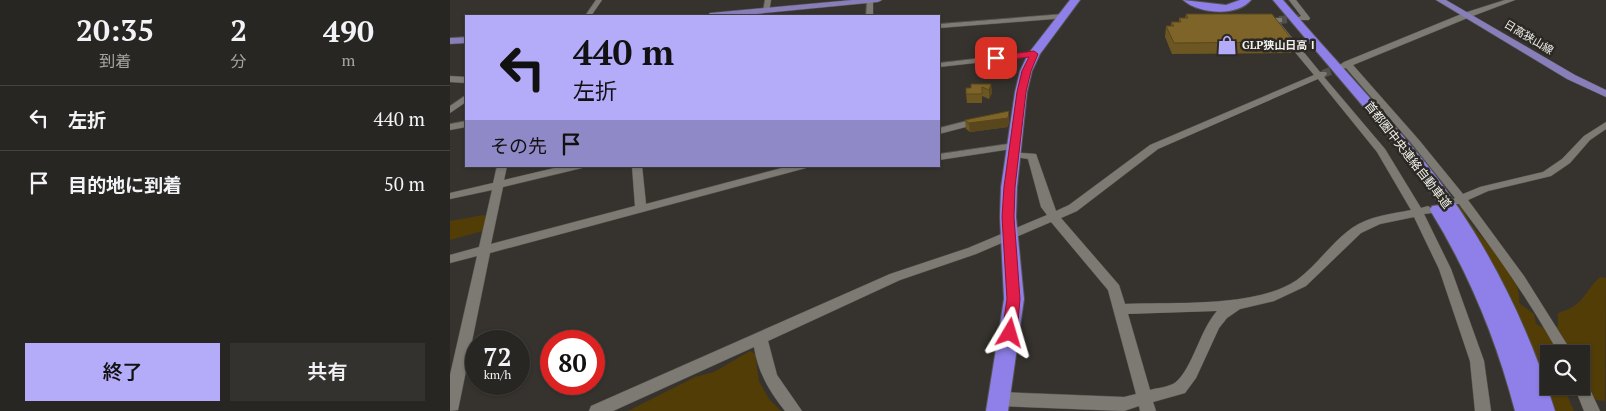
<!DOCTYPE html>
<html lang="ja">
<meta charset="utf-8">
<style>
:root{--surface:#282622;--page:#34322f;--text:#f1f3f6;--muted:#a5a5a5;--line:#444340;--accent:#b4acf9}
body{margin:0;font-family:"PT Serif","Noto Sans JP",serif;background:var(--page);color:var(--text);height:100vh;display:flex;flex-direction:column;font-size:19px;white-space:nowrap}
*{box-sizing:border-box;margin:0}
p{font-size:16px;color:var(--muted)}
.icon{flex:none;width:28px;height:28px;fill:none;stroke:currentColor;stroke-width:2;stroke-linecap:round;stroke-linejoin:round}
.map{position:relative;flex:1;overflow:hidden}
.details{display:flex;flex-direction:column;background:var(--surface);width:450px}
.details>*{flex:none}
.banner{position:absolute;left:15px;top:15px;width:475px;height:152px;border-radius:0px;box-shadow:0 1px 4px #0004,0 0 0 1px var(--line);background:#b4acf9;color:#111;overflow:hidden}
.fabs{position:absolute;left:1090px;top:345px;display:grid;gap:10px}
.fabs a{display:grid;place-items:center;width:50px;height:50px;border-radius:0px;background:var(--surface);box-shadow:0 1px 4px #0004,0 0 0 1px var(--line);font-size:25px}
.speed{position:absolute;left:15px;top:330px;display:flex;gap:10px;font-size:25px;font-weight:700;text-align:center}
.speed>*{display:grid;place-content:center;width:65px;height:65px;border-radius:50%;background:var(--surface);box-shadow:0 1px 4px #0004,0 0 0 1px var(--line);line-height:1}
.speed small{font-size:12px;font-weight:400}
.speed .limit{border:8px solid #d22;background:#fff;color:#111}
.pin{position:absolute;display:grid;place-items:center;width:42px;height:42px;color:#fff;margin:-21px;border-radius:10px;box-shadow:0 2px 8px #0006}
.me{position:absolute;width:55px;margin:-28px;rotate:7deg;stroke-linejoin:round;filter:drop-shadow(0 0 4px #0008)}
.turn{display:flex;align-items:center;gap:18px;height:105px;padding:0 25px;font-size:22px}
.turn .icon{width:65px;height:65px;stroke-width:2.5}
.turn b{display:block;font-size:35px;line-height:42px}
.then{display:flex;align-items:center;height:48px;padding:0 25px;background:#0003;gap:10px;font-size:19px}
.eta{display:flex;justify-content:space-evenly;align-items:center;height:85px;text-align:center}
.eta b{font-size:30px;font-weight:600;line-height:35px}
.primary-button{display:flex;gap:10px;margin-top:auto;padding:10px 25px}
.primary-button a{flex:1;height:58px;border-radius:0px;background:var(--accent);color:#111;font-size:20px;font-weight:600;line-height:58px;text-align:center}
.primary-button a+a{background:var(--page);color:var(--text)}
ul{padding:0;list-style:none}
li{display:flex;align-items:center;gap:15px;height:65px;padding:0 25px;border-top:1px solid var(--line)}
li div{flex:1}
li b{display:block;font-size:19px}
li em{font-style:normal}
main{display:flex;flex:1;min-height:0}
.map>svg:first-child{display:block}
</style>
<main>
<section class="details">
<div class="eta">
<div><b>20:35</b><p>到着</p></div>
<div><b>2</b><p>分</p></div>
<div><b>490</b><p>m</p></div>
</div>
<ul>
<li><svg class="icon" aria-label="left" viewBox="0 0 24 24"><path d="M17 20v-9H6M10 6l-5 5 5 5"/></svg><div><b>左折</b></div><em>440 m</em></li>
<li><svg class="icon" aria-label="arrive" viewBox="0 0 24 24"><path d="M6 21V4h12l-3 4 3 4H6"/></svg><div><b>目的地に到着</b></div><em>50 m</em></li>
</ul>
<div class="primary-button"><a>終了</a><a>共有</a></div>
</section>
<div class="map">
<svg width="1156" height="411" viewBox="0 0 1156 411">
<rect width="100%" height="100%" fill="#36332e"/>
<path fill="#523d07" d="M 1006,205 L 1012,207 C 1015,212 1017,219 1021,224 C 1038,247 1072,271 1069,303 L 1084,314 L 1086,324 L 1096,329 L 1108,326 L 1108,313 C 1134,306 1134,292 1150,277 L 1156,278 L 1155,401 L 1146,400 L 1131,380 L 1131,354 L 1099,354 L 1099,386 L 1113,386 L 1124,411 L 1105,411 L 1079,342 Z
M 33,215 L 38,217 L 33,231 L 0,240 L 0,221 Z
M 300,351 L 305,354 L 309,381 L 319,399 L 331,411 L 178,411 L 245,377 L 264,372 Z"/>
<g fill="none" stroke-linecap="round" stroke-linejoin="round">
<path stroke="#52504b" stroke-width="8" stroke-dasharray="8 4" stroke-linecap="butt" d="M 829,20 L 851,18
M 873,74 L 891,67"/>
<defs>
<path id="minor" d="M 146,0 L 152,0 L 141,16 L 135,16 Z
M 315,0 L 321,0 L 319,12 L 313,11 Z
M 417,0 L 423,0 L 423,16 L 416,16 Z
M 839,0 L 846,0 L 860,18 L 859,20 L 848,20 L 847,18 L 851,16 Z
M 1055,0 L 1065,0 L 1020,17 L 903,65 L 969,140 L 1013,194 L 1030,187 L 1093,172 L 1112,159 L 1134,136 L 1156,122 L 1156,129 L 1140,140 L 1120,163 L 1101,176 L 1038,191 L 1018,200 L 1074,276 L 1123,354 L 1109,354 C 1080,301 1045,252 1009,204 L 1000,204 L 998,202 L 1005,198 L 962,144 L 896,68 L 891,69 L 887,67 L 894,62 L 1014,13 Z
M 613,14 L 617,16 L 616,18 L 489,28 L 489,24 Z
M 820,18 L 832,18 L 832,22 L 829,22 L 870,72 L 876,72 L 877,74 L 874,77 L 935,149 L 971,208 L 978,206 L 984,210 L 982,213 L 974,214 L 1001,269 L 1034,361 L 1041,411 L 1025,411 L 1020,361 L 989,269 L 964,217 L 930,224 L 911,233 L 856,286 L 824,301 L 790,309 L 777,318 L 769,328 L 746,378 L 735,393 L 703,402 L 706,411 L 690,411 L 689,406 L 674,411 L 550,406 L 545,404 L 542,399 L 545,394 L 550,392 L 674,397 L 686,394 L 658,290 L 601,222 L 526,254 L 450,280 L 318,341 L 327,375 L 352,411 L 335,411 C 319,391 308,372 304,347 L 163,411 L 139,411 L 141,406 L 440,274 L 518,248 L 597,215 L 591,207 L 578,159 L 559,156 L 558,154 L 559,152 L 586,154 L 606,211 L 619,205 L 700,145 L 864,75 L 820,22 ZM 868,79 L 927,152 L 961,210 C 942,214 919,216 902,228 C 882,242 867,265 847,280 C 806,308 724,302 675,304 L 669,285 L 611,218 L 627,211 L 708,149 ZM 767,311 C 750,330 743,367 726,382 C 720,387 707,388 700,390 L 678,314 Z
M 584,52 L 588,54 L 587,56 L 489,67 L 489,63 Z
M 0,76 L 16,77 L 16,83 L 0,82 Z
M 16,95 L 16,102 L 0,113 L 0,106 Z
M 528,118 L 533,121 L 531,123 L 489,134 L 489,128 Z
M 16,121 L 16,127 L 0,130 L 0,124 Z
M 564,143 L 569,146 L 568,148 L 489,160 L 489,154 Z
M 47,166 L 57,166 L 54,180 L 113,166 L 133,166 L 132,168 L 53,187 L 41,244 L 185,206 L 182,166 L 192,166 L 196,204 L 339,166 L 357,166 L 356,168 L 40,253 L 8,410 L 0,411 L 0,375 L 27,256 L 0,263 L 0,255 L 29,247 L 42,190 L 0,199 L 0,193 L 43,183 Z
M 1131,380 L 1136,381 L 1150,411 L 1134,411 L 1124,386 L 1131,386 Z"/>
<path id="major" d="M 402,0 L 432,0 L 428,2 L 285,16 L 256,16 L 260,13 Z
M 986,0 L 996,0 L 1125,75 L 1156,90 L 1156,97 L 1117,79 Z
M 16,37 L 16,43 L 0,44 L 0,38 Z"/>
<path id="highway" d="M 620,0 L 630,0 L 590,54 L 582,71 L 577,92 L 567,187 L 566,217 L 574,299 L 558,411 L 536,411 L 554,299 L 550,217 L 551,187 L 565,92 L 570,71 L 578,54 Z
M 733,0 L 776,5 L 790,0 L 801,0 C 787,17 749,14 733,0 Z
M 823,0 L 833,0 C 881,56 932,109 978,166 C 1036,240 1077,322 1105,411 L 1065,411 C 1046,339 1019,273 980,210 L 982,206 L 990,205 L 945,144 Z"/>
</defs>
<use href="#minor" stroke="#54534e" stroke-width="1"/>
<use href="#major" stroke="#54534e" stroke-width="1"/>
<use href="#highway" stroke="#54534e" stroke-width="2"/>
<use href="#minor" fill="#7d7a74" fill-rule="evenodd"/>
<use href="#major" fill="#887eba" fill-rule="evenodd"/>
<use href="#highway" fill="#8f80e9" fill-rule="evenodd"/>
</g>
<path fill="#6c5622" d="M 736,14 L 844,42 L 841,53 L 722,54 L 715,37 L 716,26 L 721,26 L 721,22 L 729,22 L 729,18 L 735,18 Z
M 541,84 L 542,93 L 539,99 L 532,96 L 532,103 L 517,103 L 516,94 L 521,88 Z
M 515,120 L 559,120 L 558,127 L 520,132 L 516,129 Z"/>
<path fill="#58461c" d="M 541,84 L 542,93 L 539,99 L 539,90 Z
M 559,111 L 559,120 L 558,127 L 520,132 L 519,123 Z"/>
<path fill="#7e6428" stroke="#58461c" d="M 736,14 L 822,14 L 844,42 L 724,43 L 716,26 L 724,26 L 721,22 L 731,22 L 729,18 L 738,18 Z
M 521,84 L 541,84 L 539,90 L 532,87 L 532,94 L 516,94 L 516,88 L 521,88 Z
M 559,111 L 558,118 L 519,123 L 515,120 Z"/>
<path fill="#e11d48" stroke="#92132f" d="M 584,51 L 588,54 L 581,71 L 576,92 L 565,187 L 564,217 L 570,299 L 567,333 L 565,337 L 554,337 L 552,333 L 557,299 L 552,217 L 554,187 L 567,92 L 572,71 L 579,57 L 546,61 L 542,58 L 546,56 Z"/>
<defs>
<symbol id="shop-bare" viewBox="-9 -9 18 18"><path d="M-5-2.5h2.3a2.7 3.5 0 0 1 5.4 0H5L5.5 6h-11ZM-1.5-2.5h3a1.5 2.3 0 0 0-3 0Z" fill="#b4acf9" stroke="#2c2924" stroke-width="2.5" paint-order="stroke"/></symbol>
</defs>
<g fill-rule="evenodd">
<use href="#shop-bare" x="763" y="31" width="28" height="28"/>
</g>
<g text-anchor="middle" stroke-width="5" stroke-linejoin="round" paint-order="stroke">
<g font-size="11" fill="#f2f1ed" stroke="#2c2924">
<text transform="translate(1079 37) rotate(31)" y="4">日高狭山線</text>
</g>
<g font-size="11" font-weight="bold" fill="#f2f1ed" stroke="#2c2924" text-anchor="start">
<text x="792" y="49">GLP狭山日高Ⅰ</text>
</g>
<g font-size="12" fill="#f2f1ed" stroke="#2c2924">
<text transform="translate(958 155) rotate(52)" y="4">首都圏中央連絡自動車道</text>
</g>
</g>
</svg>
<div class="fabs">
<a><svg class="icon" aria-label="search" viewBox="0 0 24 24"><circle cx="10" cy="10" r="6"/><path d="M15 15l6 6"/></svg></a>
</div>
<div class="speed"><div>72<small>km/h</small></div><div class="limit">80</div></div>
<div class="pin" style="left:546px;top:58px;background:#d93025"><svg class="icon" aria-label="arrive" viewBox="0 0 24 24"><path d="M6 21V4h12l-3 4 3 4H6"/></svg></div>
<svg class="me" style="left:560px;top:333px" viewBox="-20 -20 40 40"><path d="M0-17L14 15 0 8-14 15z" fill="#e11d48" stroke="#fff" stroke-width="4"/></svg>
<div class="banner">
<div class="turn"><svg class="icon" aria-label="left" viewBox="0 0 24 24"><path d="M17 20v-9H6M10 6l-5 5 5 5"/></svg><div><b>440 m</b>左折</div></div>
<div class="then">その先<svg class="icon" aria-label="arrive" viewBox="0 0 24 24"><path d="M6 21V4h12l-3 4 3 4H6"/></svg></div>
</div>
</div>
</main>
